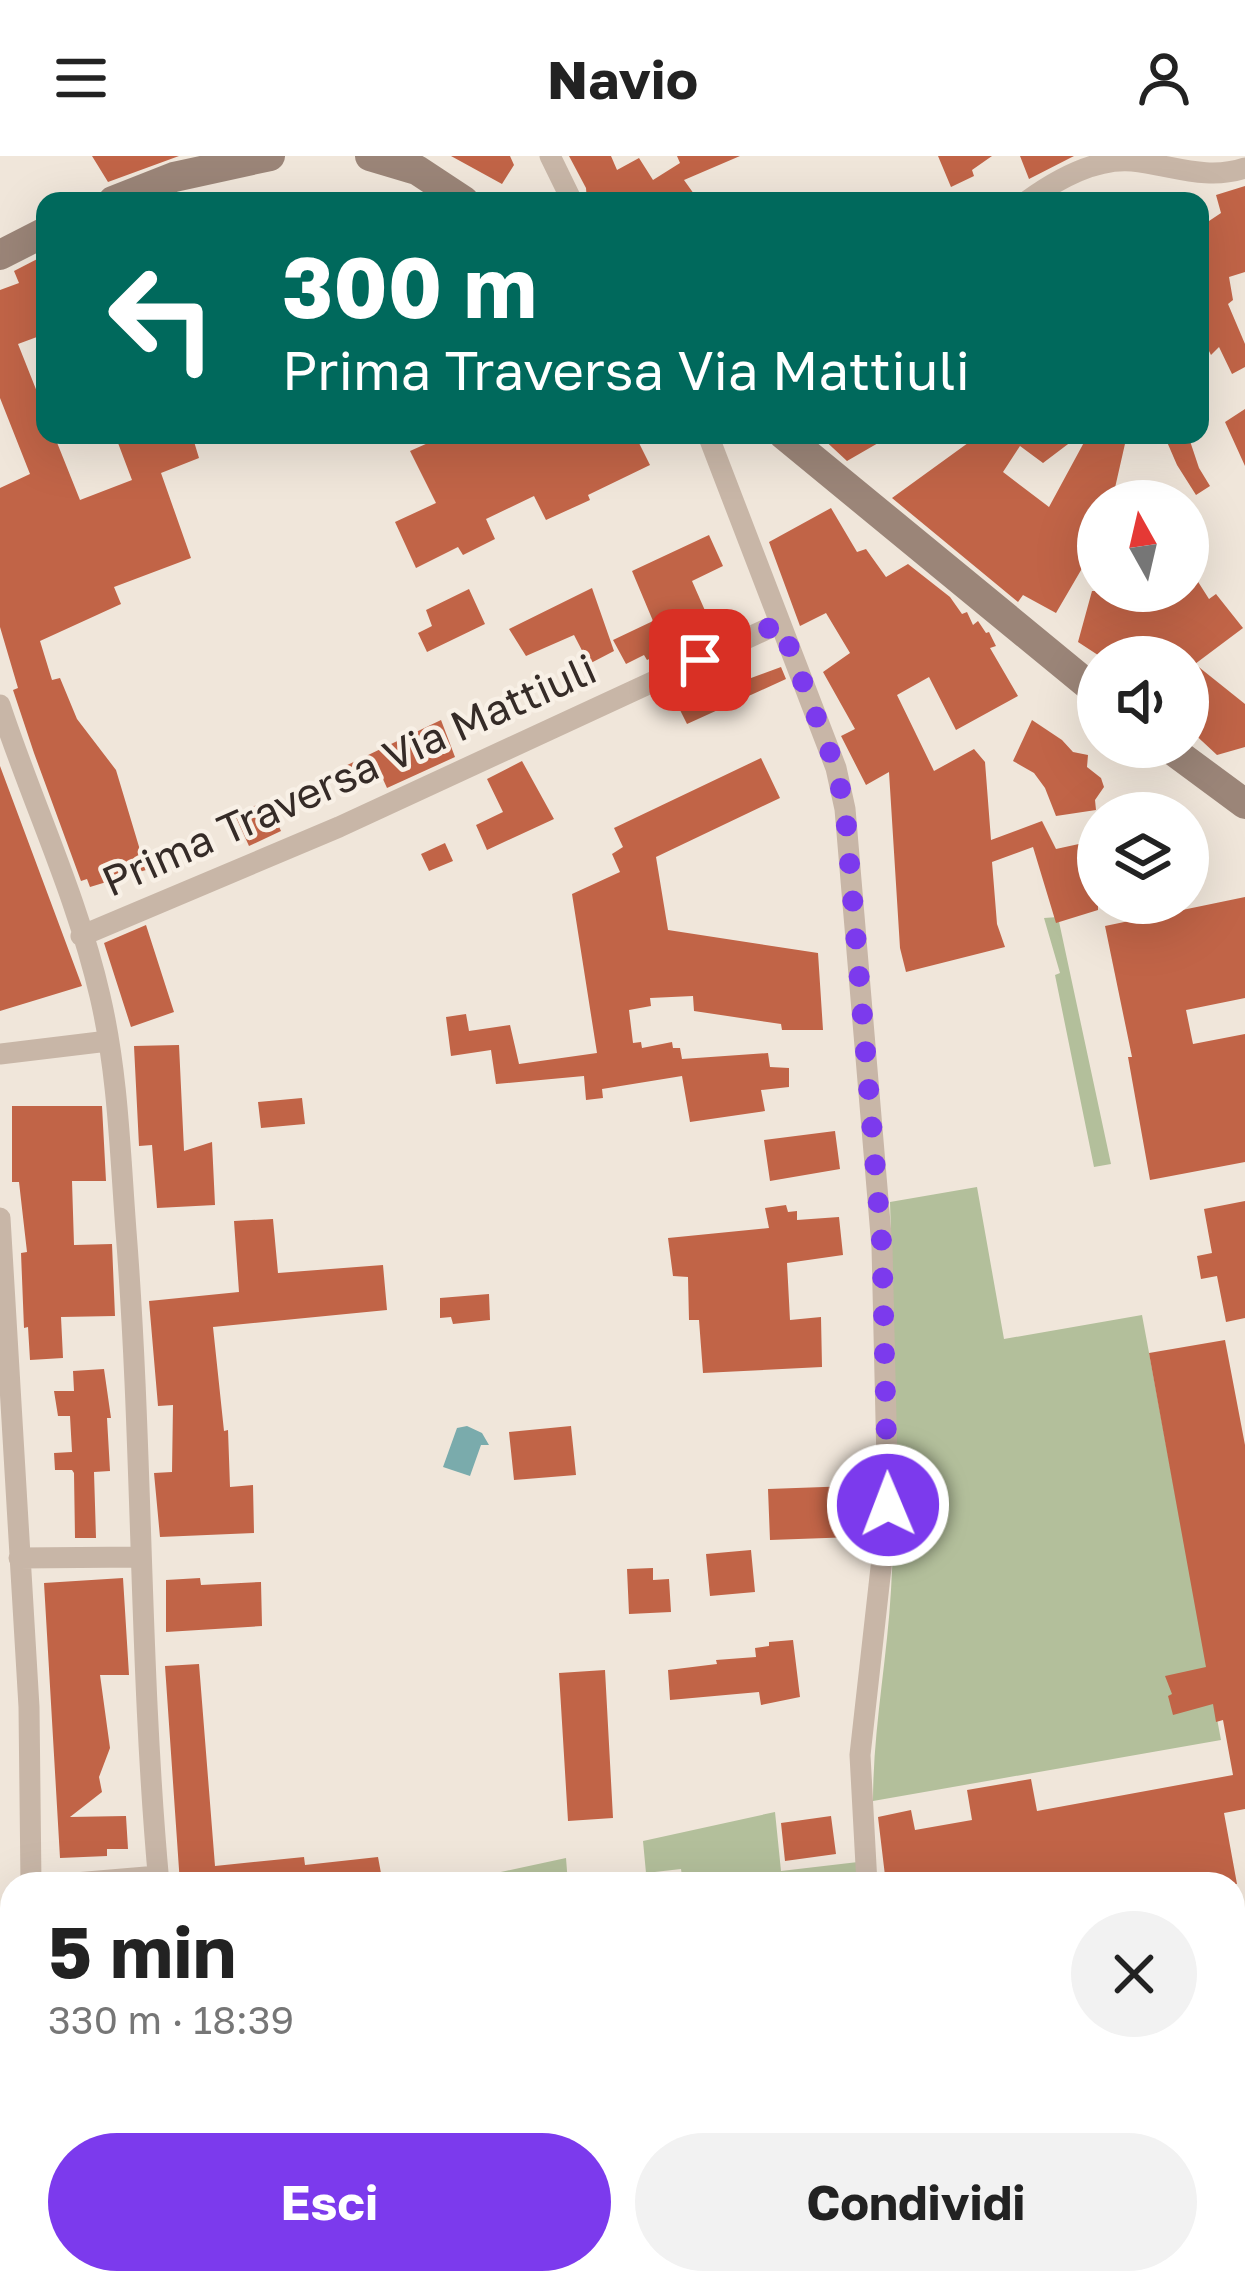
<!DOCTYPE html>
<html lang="it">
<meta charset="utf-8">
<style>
:root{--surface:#fff;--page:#f2f2f2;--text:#222;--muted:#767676;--accent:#7c3aed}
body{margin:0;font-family:"Golos Text",sans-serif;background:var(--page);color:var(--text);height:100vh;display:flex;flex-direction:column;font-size:45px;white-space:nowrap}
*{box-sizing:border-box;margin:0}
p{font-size:39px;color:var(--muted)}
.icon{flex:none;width:66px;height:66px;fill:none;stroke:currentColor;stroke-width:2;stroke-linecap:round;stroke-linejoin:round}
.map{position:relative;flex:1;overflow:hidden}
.panel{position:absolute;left:0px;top:1716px;width:1245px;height:423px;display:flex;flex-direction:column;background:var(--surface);border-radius:36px 36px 0 0;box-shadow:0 12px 48px #0002}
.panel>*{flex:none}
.banner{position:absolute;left:36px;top:36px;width:1173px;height:252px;border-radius:24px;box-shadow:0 12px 48px #0002;background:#00695c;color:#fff;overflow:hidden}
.needle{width:78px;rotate:352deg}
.buttons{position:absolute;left:1077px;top:324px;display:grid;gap:24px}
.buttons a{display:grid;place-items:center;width:132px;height:132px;border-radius:50%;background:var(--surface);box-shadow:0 12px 48px #0002;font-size:60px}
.pin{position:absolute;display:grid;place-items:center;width:102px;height:102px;color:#fff;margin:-51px;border-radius:24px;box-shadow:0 6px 18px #0006}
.me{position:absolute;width:132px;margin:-66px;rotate:359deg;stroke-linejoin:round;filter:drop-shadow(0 0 9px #0008)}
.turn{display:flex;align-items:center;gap:42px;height:252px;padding:0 48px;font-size:54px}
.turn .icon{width:156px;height:156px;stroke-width:2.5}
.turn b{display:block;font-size:84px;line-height:102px}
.round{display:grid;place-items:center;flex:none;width:126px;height:126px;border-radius:63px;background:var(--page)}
.headline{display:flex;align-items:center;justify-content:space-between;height:204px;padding:0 48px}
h1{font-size:72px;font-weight:700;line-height:90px}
.cta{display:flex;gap:24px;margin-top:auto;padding:24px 48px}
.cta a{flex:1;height:138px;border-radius:72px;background:var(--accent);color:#fff;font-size:48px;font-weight:700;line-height:138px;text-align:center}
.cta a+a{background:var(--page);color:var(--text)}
header{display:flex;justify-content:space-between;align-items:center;height:156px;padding:0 48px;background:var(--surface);font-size:54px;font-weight:700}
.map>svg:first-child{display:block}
</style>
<header><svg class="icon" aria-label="menu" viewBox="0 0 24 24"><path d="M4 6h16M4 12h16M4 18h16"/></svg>Navio<svg class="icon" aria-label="person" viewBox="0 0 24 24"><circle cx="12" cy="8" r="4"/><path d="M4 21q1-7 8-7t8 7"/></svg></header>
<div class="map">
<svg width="1245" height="2138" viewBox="0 0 1245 2138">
<rect width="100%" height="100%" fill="#f0e6da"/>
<path fill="#b3bf9b" d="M 1058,761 L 1111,1008 L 1094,1011 L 1055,819 L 1060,817 L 1044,762 Z
M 977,1031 L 1004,1183 L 1142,1159 L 1221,1584 L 873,1645 C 873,1574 887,1505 891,1434 C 899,1305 894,1176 890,1046 Z
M 775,1656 L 781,1715 L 858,1706 L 860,1728 L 683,1728 L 681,1713 L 646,1717 L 643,1685 Z
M 566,1702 L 568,1728 L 483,1728 L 482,1720 Z
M 1245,2002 L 1245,2138 L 1085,2138 L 1082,2127 L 1233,2127 L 1233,2005 Z
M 12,2046 L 12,2127 L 718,2127 L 719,2138 L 0,2138 L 0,2047 Z
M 927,2127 L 1010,2127 L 1015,2138 L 928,2138 Z"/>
<path fill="#7aabac" d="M 467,1270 L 482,1277 L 489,1289 L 481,1289 L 470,1320 L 443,1311 L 457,1272 Z"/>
<path fill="#c16447" d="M 92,0 L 179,0 L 108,26 Z
M 451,0 L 510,0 L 514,9 L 502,28 Z
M 569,0 L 611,0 L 617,14 L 639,2 L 653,24 L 680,7 L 677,0 L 740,0 L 684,24 L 699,45 L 587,45 L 586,32 Z
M 938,0 L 992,0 L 972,14 L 974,20 L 951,31 Z
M 1020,0 L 1074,0 L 1029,23 Z
M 1245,30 L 1245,116 L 1229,121 L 1233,144 L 1228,148 L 1245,188 L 1245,211 L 1232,218 L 1219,191 L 1211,199 L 1200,177 L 1200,71 L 1221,57 L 1216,39 Z
M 45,99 L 45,178 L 18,188 L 45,256 L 45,279 L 54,279 L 80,344 L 132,324 L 118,287 L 138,279 L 192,279 L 199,302 L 161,317 L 191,402 L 114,431 L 121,448 L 40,485 L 52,524 L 60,522 L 77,563 L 116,614 L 146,714 L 90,731 L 87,723 L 81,725 L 34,597 L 13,534 L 18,532 L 0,471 L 0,332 L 30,318 L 0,242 L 0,134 L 19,127 L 14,115 Z
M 1245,253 L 1245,310 L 1225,266 Z
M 416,279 L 635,279 L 650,309 L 588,339 L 590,344 L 546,364 L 534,340 L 486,363 L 495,383 L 463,399 L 458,391 L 416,412 L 395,366 L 436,347 L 410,295 L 428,287 Z
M 819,279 L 892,279 L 847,305 Z
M 979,279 L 1080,279 L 1043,307 L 1020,290 L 1003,316 L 1049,351 L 1088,279 L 1127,279 L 1112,345 L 1098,345 L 1098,385 L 1056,457 L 1023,439 L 1018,446 L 892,342 Z
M 1164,279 L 1188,279 L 1199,312 L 1210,330 L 1196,339 L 1177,309 Z
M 831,352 L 857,396 L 866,393 L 886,421 L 908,408 L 950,441 L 962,458 L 967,456 L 973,469 L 978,465 L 986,477 L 989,476 L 996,490 L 990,492 L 1018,540 L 956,574 L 929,521 L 897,539 L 934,615 L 974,593 L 985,606 L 991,684 L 1042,665 L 1056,693 L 1088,686 L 1094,706 L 1098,705 L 1098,754 L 1056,767 L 1033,691 L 992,706 L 997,768 L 1005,791 L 906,816 L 900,792 L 889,616 L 866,629 L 841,580 L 855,573 L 823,516 L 850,497 L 826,457 L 800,470 L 769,386 Z
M 709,379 L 723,410 L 692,425 L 714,475 L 647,504 L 644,499 L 626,508 L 613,484 L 653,465 L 632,415 Z
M 1188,410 L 1209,443 L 1216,438 L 1243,472 L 1195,508 L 1245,548 L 1245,591 L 1217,599 L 1188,572 L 1188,501 L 1101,501 L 1078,486 L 1092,435 L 1188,435 Z
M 592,432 L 614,495 L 589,508 L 574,479 L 526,500 L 509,473 Z
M 469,433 L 485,468 L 427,496 L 418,477 L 432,470 L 426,454 Z
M 741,501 L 751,522 L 781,511 L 786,523 L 687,568 L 670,534 Z
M 441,564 L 455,601 L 387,632 L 378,612 L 346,627 L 339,613 Z
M 1032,564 L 1062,584 L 1073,596 L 1088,599 L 1087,611 L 1101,622 L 1104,631 L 1095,644 L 1096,654 L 1056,660 L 1045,632 L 1034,617 L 1013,605 Z
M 761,602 L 780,642 L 656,701 L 668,774 L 818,797 L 823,874 L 782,874 L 781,868 L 694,855 L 693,840 L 650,842 L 651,850 L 629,854 L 633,887 L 641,886 L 642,892 L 672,886 L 673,892 L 680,892 L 682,903 L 768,897 L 770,911 L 789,912 L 789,931 L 761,934 L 765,955 L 690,966 L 682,920 L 602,933 L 603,942 L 586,944 L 584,920 L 496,928 L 491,894 L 451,900 L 446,861 L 466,858 L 469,875 L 510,869 L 519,908 L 597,897 L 572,738 L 620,716 L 612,698 L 623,691 L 614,672 Z
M 522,605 L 554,663 L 487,694 L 476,669 L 503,656 L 487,623 Z
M 0,610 L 82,830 L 0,855 Z
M 267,644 L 281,675 L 249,690 L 235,659 Z
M 445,687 L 453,705 L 429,715 L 421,698 Z
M 1245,741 L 1245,842 L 1186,854 L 1193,888 L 1245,878 L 1245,1006 L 1150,1024 L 1128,901 L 1132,901 L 1105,770 Z
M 146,769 L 174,856 L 131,871 L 104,787 Z
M 179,889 L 184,995 L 212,986 L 215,1049 L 157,1052 L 152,989 L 139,990 L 134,890 Z
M 302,942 L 305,968 L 261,972 L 258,946 Z
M 12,950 L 102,950 L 106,1025 L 72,1025 L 74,1089 L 112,1088 L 115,1160 L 61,1161 L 63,1202 L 30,1204 L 28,1171 L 24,1172 L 21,1097 L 27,1096 L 19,1026 L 12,1026 Z
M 835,975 L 840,1013 L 770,1025 L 764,984 Z
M 1245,1045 L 1245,1162 L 1226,1166 L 1217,1120 L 1201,1123 L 1197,1100 L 1212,1097 L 1204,1053 Z
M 786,1049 L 788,1056 L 797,1055 L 797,1064 L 839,1061 L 843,1099 L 787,1107 L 790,1164 L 821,1161 L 822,1211 L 703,1217 L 699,1164 L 689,1164 L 688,1121 L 673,1120 L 668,1082 L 769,1072 L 765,1052 Z
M 273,1063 L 278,1117 L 383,1109 L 387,1154 L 213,1171 L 224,1275 L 228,1274 L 230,1331 L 253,1329 L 254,1377 L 160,1381 L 154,1317 L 172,1316 L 173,1249 L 158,1250 L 149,1145 L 239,1136 L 234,1065 Z
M 489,1138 L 490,1164 L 453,1168 L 451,1161 L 440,1162 L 440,1142 Z
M 1225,1184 L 1245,1289 L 1245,1653 L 1224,1657 L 1237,1728 L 928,1728 L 927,1723 L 886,1728 L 878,1661 L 911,1654 L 915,1674 L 972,1664 L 967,1634 L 1031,1623 L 1037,1655 L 1233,1619 L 1223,1564 L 1216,1566 L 1213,1548 L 1173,1559 L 1168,1540 L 1172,1538 L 1165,1520 L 1206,1511 L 1149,1197 Z
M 104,1213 L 111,1262 L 107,1262 L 110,1315 L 94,1316 L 96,1382 L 75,1382 L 74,1317 L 72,1314 L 55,1314 L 54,1297 L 72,1296 L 70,1260 L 58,1260 L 54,1235 L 74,1235 L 73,1215 Z
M 571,1270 L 576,1319 L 514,1324 L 509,1276 Z
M 852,1330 L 854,1381 L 770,1384 L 768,1333 Z
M 751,1394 L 755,1436 L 710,1440 L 706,1398 Z
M 653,1412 L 653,1424 L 669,1423 L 671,1456 L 629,1458 L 627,1413 Z
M 123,1422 L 129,1519 L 100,1519 L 110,1592 L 99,1621 L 102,1636 L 70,1661 L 126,1660 L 128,1693 L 107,1693 L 107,1700 L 60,1702 L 44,1427 Z
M 200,1422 L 201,1429 L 261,1426 L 262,1470 L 166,1476 L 166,1424 Z
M 793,1484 L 800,1541 L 761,1549 L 759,1536 L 670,1544 L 668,1514 L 717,1508 L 716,1504 L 756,1501 L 755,1492 L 769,1490 L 769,1486 Z
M 199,1508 L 215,1710 L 304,1701 L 305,1709 L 378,1701 L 383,1728 L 180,1728 L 165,1510 Z
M 605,1514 L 613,1662 L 568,1665 L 559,1517 Z
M 831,1660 L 836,1698 L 785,1705 L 781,1667 Z"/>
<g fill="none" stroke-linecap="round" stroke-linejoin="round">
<path stroke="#c8b6a7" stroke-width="21" d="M 550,0 L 572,45
M 1027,45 C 1056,24 1096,2 1132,5 C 1172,9 1206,25 1245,12
M 708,279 L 836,612 L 845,653 L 882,1091 L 888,1349 L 860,1599 L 867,1728
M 0,549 C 32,646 77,740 100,840 C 118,917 120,996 126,1075 C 143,1292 139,1511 159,1728
M 81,780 L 339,671 L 780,467
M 0,898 L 108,885
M 0,1062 L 29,1551 L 31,1728
M 19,1402 L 140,1401
M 63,1728 L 158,1720
M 1233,1927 L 1245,1927
M 913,2127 L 915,2138"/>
<path stroke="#9b8578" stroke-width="30" d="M 370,0 L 417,14 L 464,45
M 113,45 L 174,21 L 270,0
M 0,99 L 45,76
M 784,279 L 1098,537
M 1168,591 L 1245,648"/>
</g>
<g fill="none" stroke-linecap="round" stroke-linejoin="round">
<path stroke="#7c3aed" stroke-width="21" stroke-dasharray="0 37.8" d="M 700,504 L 780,467 L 836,612 L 845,653 L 882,1091 L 888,1349"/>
</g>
<g text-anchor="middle" stroke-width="9" stroke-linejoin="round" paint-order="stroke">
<g font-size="42" fill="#352b27" stroke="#f8f0e6">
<text transform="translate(349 619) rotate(-24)" y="15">Prima Traversa Via Mattiuli</text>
</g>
</g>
</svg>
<div class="buttons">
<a><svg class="needle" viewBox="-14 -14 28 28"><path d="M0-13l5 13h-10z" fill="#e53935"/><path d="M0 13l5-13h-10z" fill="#767676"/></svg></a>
<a><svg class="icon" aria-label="sound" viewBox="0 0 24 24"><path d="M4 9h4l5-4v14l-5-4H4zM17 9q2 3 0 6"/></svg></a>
<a><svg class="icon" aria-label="layers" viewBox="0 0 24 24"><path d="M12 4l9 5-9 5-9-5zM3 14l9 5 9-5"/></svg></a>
</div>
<div class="pin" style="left:700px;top:504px;background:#d93025"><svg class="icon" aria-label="arrive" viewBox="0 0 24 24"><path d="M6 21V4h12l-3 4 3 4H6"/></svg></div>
<svg class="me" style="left:888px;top:1349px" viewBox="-20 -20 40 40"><circle r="17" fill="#7c3aed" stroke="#fff" stroke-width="3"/><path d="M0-11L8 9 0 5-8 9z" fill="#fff"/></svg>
<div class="banner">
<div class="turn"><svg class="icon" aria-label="left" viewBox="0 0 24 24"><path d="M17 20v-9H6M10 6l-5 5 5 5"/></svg><div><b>300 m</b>Prima Traversa Via Mattiuli</div></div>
</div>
<section class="panel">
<div class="headline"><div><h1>5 min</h1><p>330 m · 18:39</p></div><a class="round"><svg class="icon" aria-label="close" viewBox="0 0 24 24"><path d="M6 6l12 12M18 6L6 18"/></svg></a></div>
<div class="cta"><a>Esci</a><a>Condividi</a></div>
</section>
</div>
